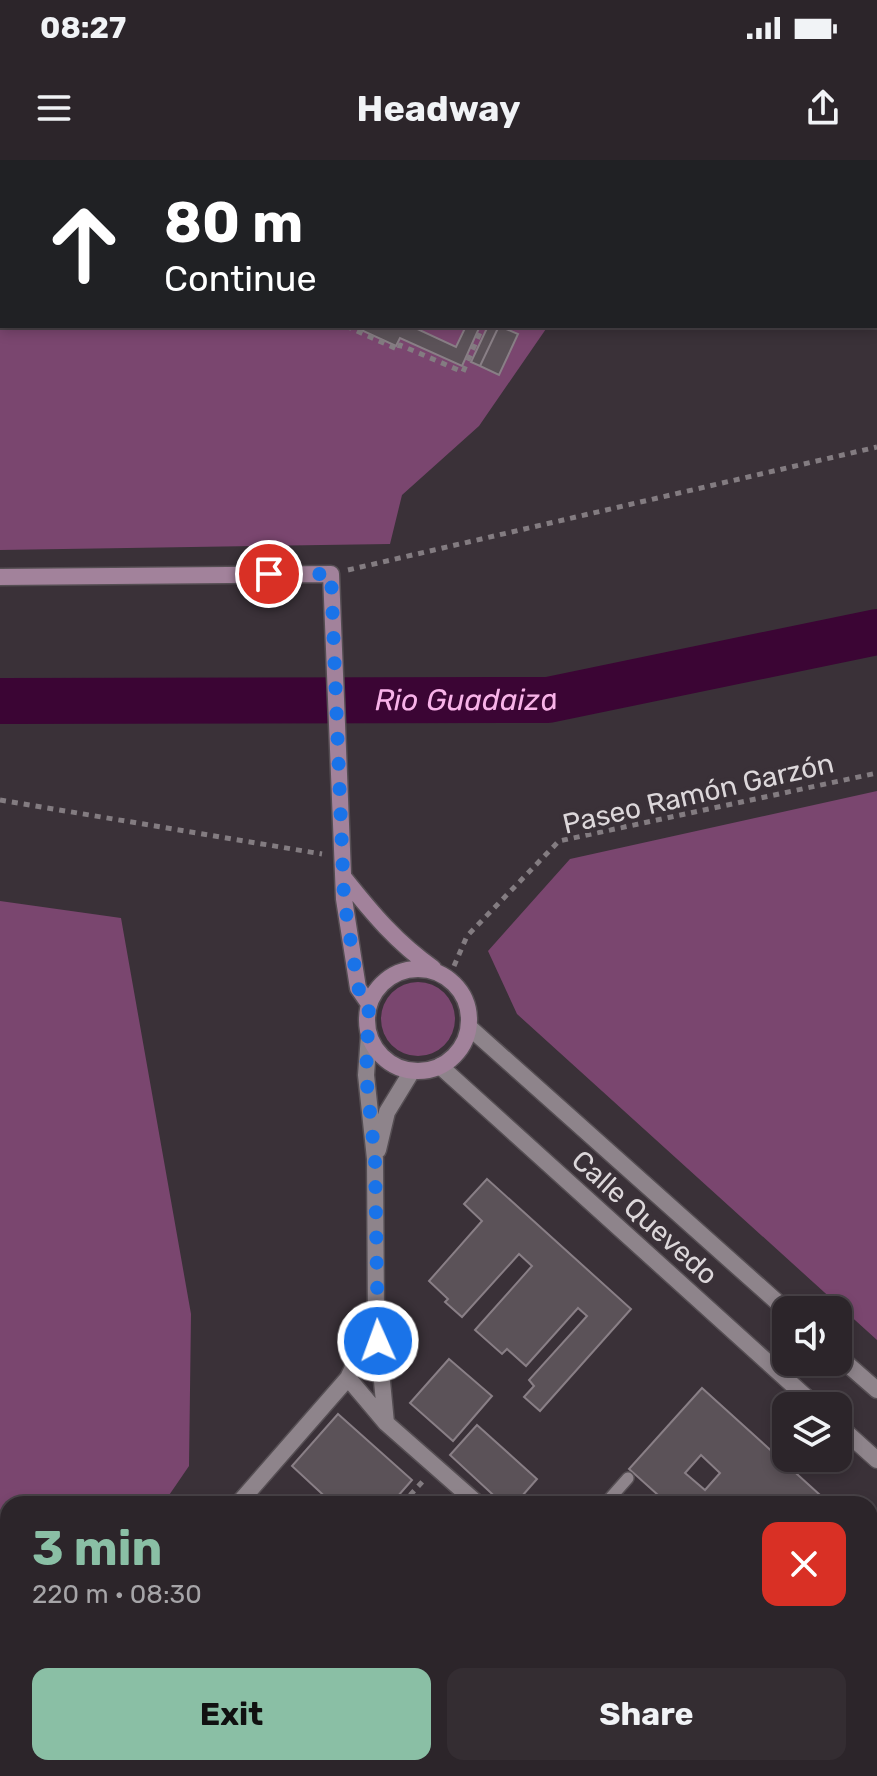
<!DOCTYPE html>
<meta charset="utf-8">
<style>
:root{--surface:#2c252a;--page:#342d32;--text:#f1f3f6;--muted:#a6a5a8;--line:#484247;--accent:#8abfa5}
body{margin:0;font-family:Rubik,sans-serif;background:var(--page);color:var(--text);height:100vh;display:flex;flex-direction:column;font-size:30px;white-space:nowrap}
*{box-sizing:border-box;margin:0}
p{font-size:26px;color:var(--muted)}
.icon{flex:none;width:44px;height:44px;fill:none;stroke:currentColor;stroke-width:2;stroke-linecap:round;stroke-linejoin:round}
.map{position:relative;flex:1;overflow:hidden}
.panel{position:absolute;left:0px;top:1336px;width:878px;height:280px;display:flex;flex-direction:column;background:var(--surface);border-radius:24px 24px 0 0;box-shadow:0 4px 12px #0003,0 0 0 2px var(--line)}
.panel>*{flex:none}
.banner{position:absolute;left:0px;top:0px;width:878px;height:168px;box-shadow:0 4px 12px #0003,0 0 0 2px var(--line);background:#202124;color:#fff;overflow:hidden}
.tools{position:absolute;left:772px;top:1136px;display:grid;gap:16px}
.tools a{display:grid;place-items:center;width:80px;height:80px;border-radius:16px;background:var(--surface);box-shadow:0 4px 12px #0003,0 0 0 2px var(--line);font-size:40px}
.pin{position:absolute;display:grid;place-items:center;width:68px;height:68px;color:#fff;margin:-34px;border:4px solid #fff;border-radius:50%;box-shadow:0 2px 8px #0007}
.me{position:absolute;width:88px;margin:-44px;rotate:358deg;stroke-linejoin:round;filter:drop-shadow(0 0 6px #0008)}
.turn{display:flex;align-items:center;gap:28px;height:168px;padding:0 32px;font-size:36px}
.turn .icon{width:104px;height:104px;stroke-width:2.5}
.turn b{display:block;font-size:56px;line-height:68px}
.round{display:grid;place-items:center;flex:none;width:84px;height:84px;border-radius:16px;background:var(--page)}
.summary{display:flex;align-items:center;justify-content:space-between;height:136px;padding:0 32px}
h1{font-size:48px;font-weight:700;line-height:60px;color:var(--accent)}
.button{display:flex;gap:16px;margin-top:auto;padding:16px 32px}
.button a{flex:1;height:92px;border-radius:16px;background:var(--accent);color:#111;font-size:32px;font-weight:700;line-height:92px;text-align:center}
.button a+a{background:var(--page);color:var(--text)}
.status{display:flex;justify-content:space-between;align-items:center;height:56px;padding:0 40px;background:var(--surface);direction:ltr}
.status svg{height:22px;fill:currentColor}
header{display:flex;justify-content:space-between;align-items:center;height:104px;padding:0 32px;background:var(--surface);font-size:36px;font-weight:700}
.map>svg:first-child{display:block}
</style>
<div class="status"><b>08:27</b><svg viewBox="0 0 49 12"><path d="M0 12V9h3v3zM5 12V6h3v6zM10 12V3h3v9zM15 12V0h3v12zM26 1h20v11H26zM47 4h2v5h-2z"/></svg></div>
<header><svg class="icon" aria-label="menu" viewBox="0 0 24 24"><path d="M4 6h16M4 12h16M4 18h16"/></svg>Headway<svg class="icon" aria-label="share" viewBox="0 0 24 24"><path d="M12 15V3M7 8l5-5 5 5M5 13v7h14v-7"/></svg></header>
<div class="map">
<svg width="877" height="1616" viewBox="0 0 877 1616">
<rect width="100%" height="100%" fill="#3a3138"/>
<path fill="#7a466f" d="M 0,0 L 664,0 L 2,2 L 2,166 L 548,166 L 479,266 L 402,335 L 390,384 L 0,390 Z
M 877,631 L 877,1180 L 517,854 L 488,791 L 570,699 Z
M 0,741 L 121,758 L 191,1154 L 189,1306 L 163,1344 L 8,1344 L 8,1608 L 167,1608 L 167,1616 L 0,1616 Z
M381 859a37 37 0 1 1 74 0a37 37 0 1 1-74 0Z"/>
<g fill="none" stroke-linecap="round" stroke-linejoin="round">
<path stroke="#3b0534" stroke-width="46" id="s1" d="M 0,541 L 548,540 L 877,472"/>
</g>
<path fill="#5b5258" stroke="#897f86" stroke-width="2" fill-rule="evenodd" d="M 876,9 L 877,10 L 877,80 L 876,79 Z
M 362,166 L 417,166 L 415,168 L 456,187 L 466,166 L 480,166 L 462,206 L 400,178 L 396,186 L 361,170 Z
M 488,166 L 499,166 L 480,206 L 471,202 Z
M 499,166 L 518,174 L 499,215 L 480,206 Z
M 487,1019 L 631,1149 L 540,1251 L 524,1237 L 534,1226 L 529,1220 L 587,1156 L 578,1148 L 526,1206 L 507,1189 L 502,1194 L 475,1170 L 532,1106 L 519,1094 L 462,1157 L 445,1142 L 448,1139 L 429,1121 L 482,1061 L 464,1044 Z
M 449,1199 L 492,1236 L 453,1281 L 410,1243 Z
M 702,1228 L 830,1344 L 668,1344 L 629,1309 ZM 701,1295 L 720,1313 L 705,1330 L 685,1313 Z
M 338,1254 L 412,1320 L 391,1344 L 333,1344 L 292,1306 Z
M 477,1265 L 537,1319 L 515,1344 L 503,1344 L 450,1295 Z
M 870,1380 L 877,1386 L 877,1456 L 870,1464 Z
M 421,1608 L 474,1608 L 483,1616 L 430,1616 Z
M 689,1608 L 726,1608 L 734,1616 L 681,1616 Z"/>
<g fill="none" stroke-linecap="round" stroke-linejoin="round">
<defs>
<path id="lane" d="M 605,1344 L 628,1318"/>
<path id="street" d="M 469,867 L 786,1150
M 369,875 L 366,915 L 375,999 L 376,1159 L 386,1263
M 440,906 L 816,1246
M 378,990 L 387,952 L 412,911
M 838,1196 L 877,1230
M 348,1218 L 386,1263 L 478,1344
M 838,1265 L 877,1300
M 238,1344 L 348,1218 L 375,1161
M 870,1591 L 877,1583
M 188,1608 L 188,1616
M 766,1608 L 775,1616
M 602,1616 L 603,1608
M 847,1616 L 854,1608"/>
<path id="secondary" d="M 0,417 L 331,414 L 344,739 L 358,828 L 369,844
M 345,719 C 372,753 397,783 433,808
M367 860a51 51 0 1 1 102 0a51 51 0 1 1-102 0Z"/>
</defs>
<use href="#lane" stroke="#554e53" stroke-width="14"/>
<use href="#street" stroke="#554e53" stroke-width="19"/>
<use href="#secondary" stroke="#554e53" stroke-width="19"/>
<path stroke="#837c81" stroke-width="5" stroke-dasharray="6 6" stroke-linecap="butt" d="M 346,166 L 399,190 L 400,185 L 463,212 L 483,166
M 348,410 L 877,287
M 0,640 L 322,694
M 454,806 L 467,776 L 559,681 L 877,613
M 402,1344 L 423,1321
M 870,1527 L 877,1519
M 223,1608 L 224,1616
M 263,1608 L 263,1616
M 381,1608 L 390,1616"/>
<use href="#lane" stroke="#8e848b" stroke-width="11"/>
<use href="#street" stroke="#8e848b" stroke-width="16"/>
<use href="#secondary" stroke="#a2829b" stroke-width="16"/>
</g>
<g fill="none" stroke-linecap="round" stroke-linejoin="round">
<path stroke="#1a73e8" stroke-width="14" stroke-dasharray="0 25.2" d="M 269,414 L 331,414 L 344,739 L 358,828 L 369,844 L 366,915 L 375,999 L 378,1181"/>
</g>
<g text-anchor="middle" stroke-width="8" stroke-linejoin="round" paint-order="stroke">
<g font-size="28" fill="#dcd7da" stroke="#3a3138">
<text transform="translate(698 633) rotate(-13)" y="10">Paseo Ramón Garzón</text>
<text transform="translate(645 1057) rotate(42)" y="10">Calle Quevedo</text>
</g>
<g font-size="30" font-style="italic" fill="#f8b3e8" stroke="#3a3138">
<text dy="10" stroke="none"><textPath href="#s1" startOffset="466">Rio Guadaiza</textPath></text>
</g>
</g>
</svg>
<div class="tools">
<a><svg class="icon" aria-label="sound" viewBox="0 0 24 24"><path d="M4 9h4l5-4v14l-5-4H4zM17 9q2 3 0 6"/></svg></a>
<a><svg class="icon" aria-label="layers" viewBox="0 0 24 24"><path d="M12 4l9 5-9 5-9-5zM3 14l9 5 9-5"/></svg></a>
</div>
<div class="pin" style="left:269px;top:414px;background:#d93025"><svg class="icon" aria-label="arrive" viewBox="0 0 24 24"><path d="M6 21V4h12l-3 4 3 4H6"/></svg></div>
<svg class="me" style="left:378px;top:1181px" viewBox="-20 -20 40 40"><circle r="17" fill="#1a73e8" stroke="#fff" stroke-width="3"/><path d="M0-11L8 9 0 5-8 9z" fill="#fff"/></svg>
<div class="banner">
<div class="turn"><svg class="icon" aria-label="ahead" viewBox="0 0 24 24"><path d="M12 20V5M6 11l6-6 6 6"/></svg><div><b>80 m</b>Continue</div></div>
</div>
<section class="panel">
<div class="summary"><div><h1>3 min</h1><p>220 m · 08:30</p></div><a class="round" style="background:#d93025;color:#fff"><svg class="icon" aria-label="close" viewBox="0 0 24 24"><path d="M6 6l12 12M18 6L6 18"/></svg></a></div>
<div class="button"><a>Exit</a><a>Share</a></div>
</section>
</div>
